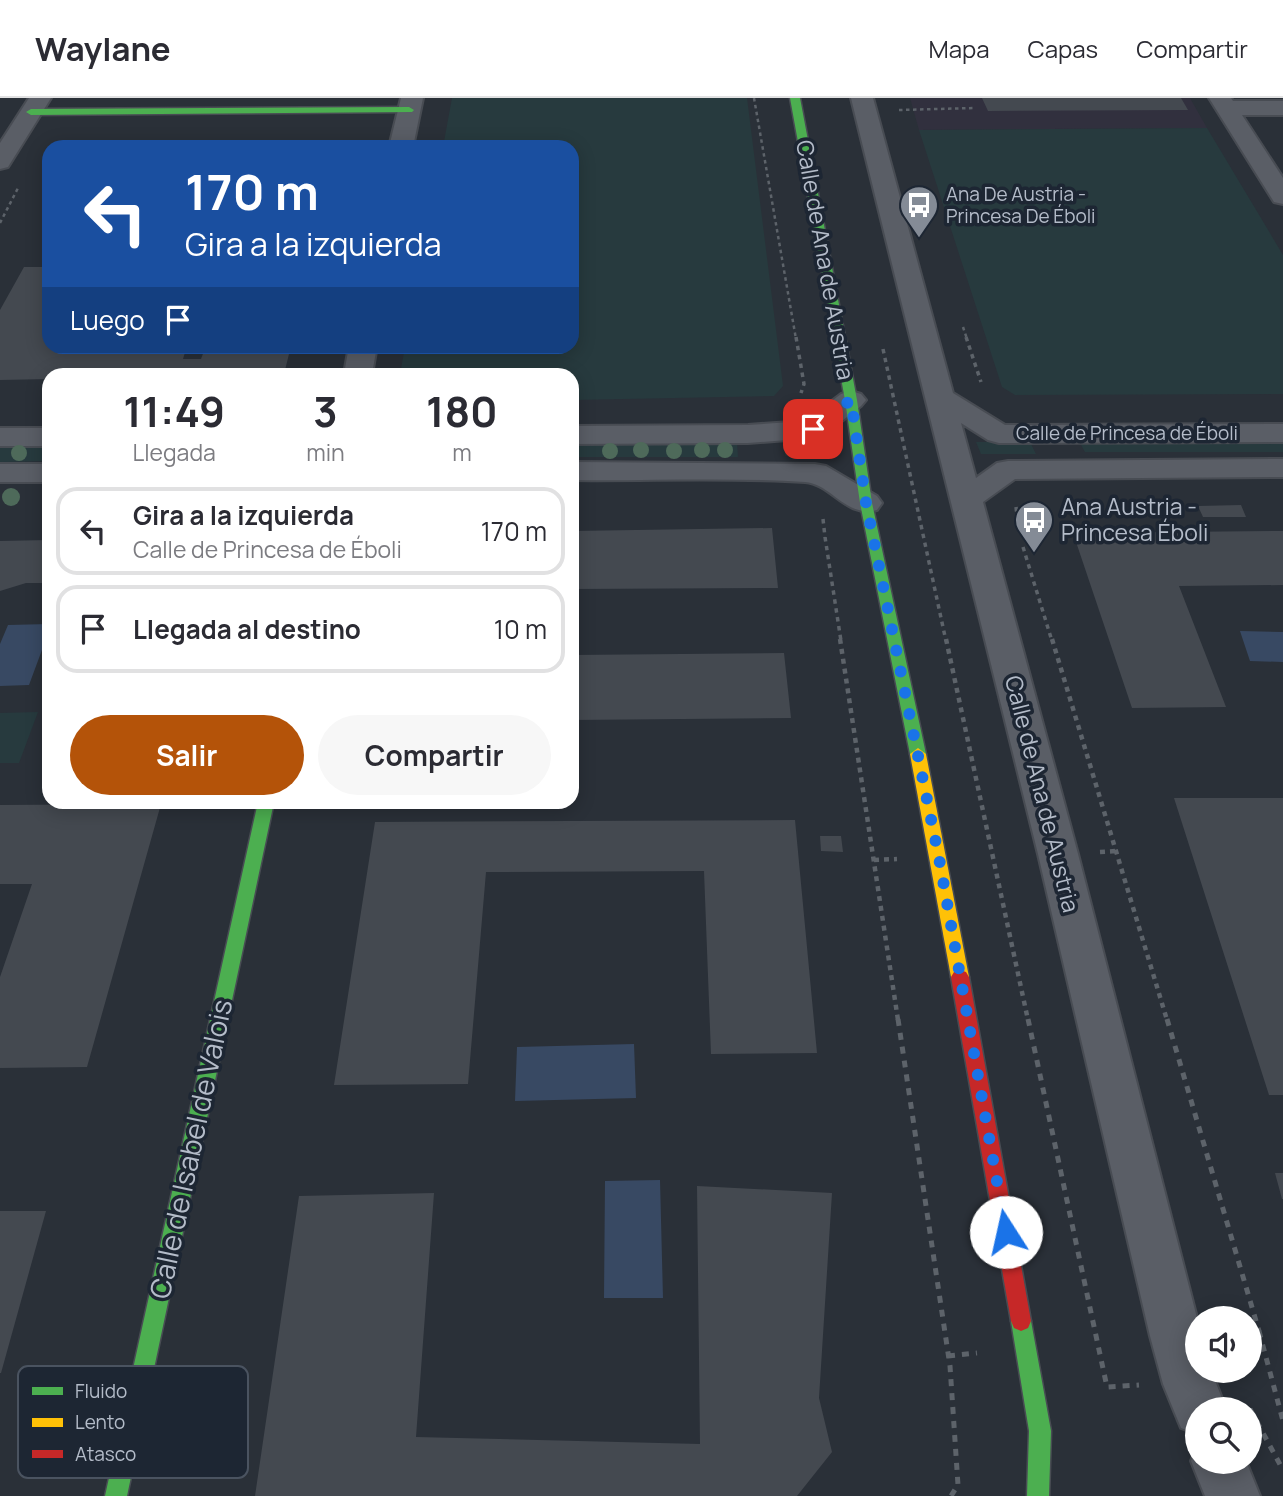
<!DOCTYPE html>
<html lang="es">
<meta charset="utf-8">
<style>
:root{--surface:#fff;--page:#f7f7f7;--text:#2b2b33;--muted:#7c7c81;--line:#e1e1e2;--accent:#b45309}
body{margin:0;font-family:Manrope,sans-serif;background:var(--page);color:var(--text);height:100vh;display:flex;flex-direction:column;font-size:26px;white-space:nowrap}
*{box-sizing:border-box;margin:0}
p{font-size:23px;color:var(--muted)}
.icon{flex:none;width:38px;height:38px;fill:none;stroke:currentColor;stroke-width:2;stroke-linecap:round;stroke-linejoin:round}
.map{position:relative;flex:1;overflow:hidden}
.side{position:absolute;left:42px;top:270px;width:537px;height:441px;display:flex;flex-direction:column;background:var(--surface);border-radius:21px;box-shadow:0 4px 18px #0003}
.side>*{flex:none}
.hud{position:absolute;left:42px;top:42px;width:537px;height:214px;border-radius:21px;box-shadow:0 4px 18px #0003;background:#1a4fa0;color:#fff;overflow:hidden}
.fabs{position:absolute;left:1185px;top:1208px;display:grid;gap:14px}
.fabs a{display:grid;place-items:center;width:77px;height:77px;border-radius:50%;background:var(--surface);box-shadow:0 4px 18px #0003;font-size:35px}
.pin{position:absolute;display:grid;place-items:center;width:60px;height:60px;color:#fff;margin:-30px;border-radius:14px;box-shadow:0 4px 10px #0006}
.me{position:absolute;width:77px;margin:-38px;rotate:350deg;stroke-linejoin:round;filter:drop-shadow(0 0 5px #0008)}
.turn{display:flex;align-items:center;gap:24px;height:147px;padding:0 28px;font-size:32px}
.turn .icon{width:91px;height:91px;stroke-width:2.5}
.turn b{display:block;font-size:49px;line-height:60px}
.then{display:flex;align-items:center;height:66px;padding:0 28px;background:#0003;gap:14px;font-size:26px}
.eta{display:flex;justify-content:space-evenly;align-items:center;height:119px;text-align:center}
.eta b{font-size:42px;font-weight:700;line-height:49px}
.primary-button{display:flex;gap:14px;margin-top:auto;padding:14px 28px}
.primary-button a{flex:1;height:80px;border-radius:42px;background:var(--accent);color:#fff;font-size:28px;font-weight:700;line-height:80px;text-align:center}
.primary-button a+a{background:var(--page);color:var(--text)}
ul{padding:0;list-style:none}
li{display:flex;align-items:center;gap:21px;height:88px;margin:0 14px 10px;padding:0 14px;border:4px solid var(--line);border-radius:21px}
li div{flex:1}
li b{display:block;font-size:26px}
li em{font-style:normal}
header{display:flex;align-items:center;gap:42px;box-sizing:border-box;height:98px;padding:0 35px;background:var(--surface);border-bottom:2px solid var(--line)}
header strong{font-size:33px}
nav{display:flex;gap:38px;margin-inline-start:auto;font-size:24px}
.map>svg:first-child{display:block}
</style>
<header>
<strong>Waylane</strong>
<nav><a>Mapa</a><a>Capas</a><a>Compartir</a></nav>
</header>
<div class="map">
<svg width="1283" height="1398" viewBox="0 0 1283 1398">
<rect width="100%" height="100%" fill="#2a3038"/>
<path fill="#31303e" d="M 910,0 L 1190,0 L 1207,30 L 919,32 Z"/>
<path fill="#273a3e" d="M 452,0 L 747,0 L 783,288 L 774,298 L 572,302 L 572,276 L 400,276 L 405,249 L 572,248 L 572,49 L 443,49 Z
M 1207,30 L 1283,157 L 1283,296 L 1015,297 L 1002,289 L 919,32 Z
M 976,344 L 1030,344 L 1036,356 L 981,356 Z
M 1283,344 L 1283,354 L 1085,354 L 1080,345 Z
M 737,345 L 738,359 L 572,359 L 572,347 Z
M 784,345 L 821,345 L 823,358 L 785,358 Z
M 0,350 L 49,350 L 49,363 L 0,364 Z
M 38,614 L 19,665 L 0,665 L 0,615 Z"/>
<path fill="#384963" d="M 49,526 L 49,533 L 29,587 L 0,588 L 0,546 L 8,527 Z
M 1240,533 L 1283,534 L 1283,564 L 1250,563 Z
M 634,946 L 636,1000 L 515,1003 L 517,949 Z
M 660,1082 L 663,1200 L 604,1200 L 605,1083 Z"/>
<path fill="#444950" d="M 982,0 L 1181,0 L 1188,12 L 988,13 Z
M 345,42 L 343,49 L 89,49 L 92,43 Z
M 24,169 L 49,169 L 49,248 L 187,248 L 183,261 L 201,261 L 204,253 L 235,253 L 237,249 L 291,248 L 284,276 L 49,276 L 49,281 L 0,282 L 0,212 Z
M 1241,407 L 1246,419 L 1203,419 L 1198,408 Z
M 772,430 L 778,490 L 572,491 L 572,433 Z
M 1283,433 L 1283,487 L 1179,488 L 1226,609 L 1132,610 L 1073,435 Z
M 49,442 L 49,485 L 26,485 L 0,493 L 0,443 Z
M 784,555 L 791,620 L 572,622 L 572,557 Z
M 1174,700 L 1283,700 L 1283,997 L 1269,997 Z
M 161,706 L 87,969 L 0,970 L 0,879 L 32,786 L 0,786 L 0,707 Z
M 795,722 L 817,955 L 711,956 L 704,773 L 486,774 L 468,986 L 334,987 L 375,724 Z
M 820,738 L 841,738 L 843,754 L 821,753 Z
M 1275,1075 L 1283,1075 L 1283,1101 L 1282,1101 Z
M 697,1088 L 832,1095 L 819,1300 L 832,1354 L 797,1398 L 255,1398 L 299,1098 L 434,1095 L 416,1339 L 700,1346 Z
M 0,1113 L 46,1113 L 1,1275 L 0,1275 Z"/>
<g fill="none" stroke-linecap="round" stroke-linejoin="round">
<defs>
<path id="street" d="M 29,0 L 51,0 L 8,69 L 0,71 L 0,45 Z
M 401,0 L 423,0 L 413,49 L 389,49 Z
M 851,0 L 873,0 L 953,295 L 1005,327 L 1283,326 L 1283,344 L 999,345 L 988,342 L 961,325 L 976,380 L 997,365 L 1008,363 L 1283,361 L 1283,379 L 1015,381 L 983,404 L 1078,756 L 1197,1220 L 1197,1272 L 1211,1272 L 1226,1311 L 1197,1311 L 1197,1336 L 1181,1330 L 1163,1286 L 1150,1238 L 1038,756 Z
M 1209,0 L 1231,0 L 1233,3 L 1283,3 L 1283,17 L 1242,17 L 1283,80 L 1283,106 L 1274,104 Z
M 349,248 L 377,248 L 372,276 L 344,276 Z
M 851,293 L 861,296 L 866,302 L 861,308 L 824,337 L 813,340 L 748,345 L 572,346 L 572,328 L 748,327 L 805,323 L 841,296 Z
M 0,330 L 49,330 L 49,348 L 0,348 Z
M 572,364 L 815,366 L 826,368 L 877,398 L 882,405 L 877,412 C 845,420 832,386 805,384 C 728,379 649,383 572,382 Z
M 0,366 L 49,366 L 49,384 L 0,384 Z
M 1197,1348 L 1197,1363 L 1246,1363 L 1260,1398 L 1205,1398 L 1191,1363 Z"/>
<path id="fast" d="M 790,0 L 800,0 L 857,302 L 872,405 L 926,656 L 918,662 L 910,656 L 860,405 L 845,302 Z
M 409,9 L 414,12 L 412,14 L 31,17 L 26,14 L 31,11 Z
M 258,704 L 274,704 L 127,1398 L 105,1398 Z
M 1021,1213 L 1028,1216 L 1031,1223 L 1051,1333 L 1049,1398 L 1027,1398 L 1029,1333 L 1011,1223 L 1014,1216 Z"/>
<path id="slow" d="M 918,650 L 926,656 L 969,879 L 966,884 L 960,886 L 954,884 L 951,879 L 910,656 Z"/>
<path id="jam" d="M 960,872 L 966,874 L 969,879 L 1031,1223 L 1028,1230 L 1021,1233 L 1014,1230 L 1011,1223 L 951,879 L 954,874 Z"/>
</defs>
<use href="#street" stroke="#484c53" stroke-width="4"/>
<use href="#fast" stroke="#484c53" stroke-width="3"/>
<use href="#slow" stroke="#484c53" stroke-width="3"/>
<use href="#jam" stroke="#484c53" stroke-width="3"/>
<path stroke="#5d636a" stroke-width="2.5" stroke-dasharray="3.5 3.5" stroke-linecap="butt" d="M 754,0 L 796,241
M 899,12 L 974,10
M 0,125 L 18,90
M 963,229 L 967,241"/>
<path stroke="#5d636a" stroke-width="3.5" stroke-dasharray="4.5 4.5" stroke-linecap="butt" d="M 796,239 L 804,286 L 801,295
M 966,239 L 981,284
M 883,251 L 946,543
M 1016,409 L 1019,435
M 823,421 L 825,439
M 825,439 L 841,543
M 1023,449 L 1052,543"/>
<path stroke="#5d636a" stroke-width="4.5" stroke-dasharray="5 5" stroke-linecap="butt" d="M 840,541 L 898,922
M 946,541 L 1028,922
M 1052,541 L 1167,922
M 1100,754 L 1117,753
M 874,762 L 897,761"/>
<path stroke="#5d636a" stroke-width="5" stroke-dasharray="7 7" stroke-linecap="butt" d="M 898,921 L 950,1268 L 958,1387 L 951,1398
M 1028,921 L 1107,1289 L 1139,1287
M 1167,921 L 1259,1233 L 1250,1233
M 1259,1233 L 1283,1323
M 948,1258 L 977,1255
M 1250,1311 L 1283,1372"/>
<use href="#street" fill="#5a5e66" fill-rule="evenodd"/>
<use href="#fast" fill="#4caf50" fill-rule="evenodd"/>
<use href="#slow" fill="#ffc107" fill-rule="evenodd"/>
<use href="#jam" fill="#c62828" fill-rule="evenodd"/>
</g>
<g fill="#4e6a5a">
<circle cx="798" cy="350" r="8"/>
<circle cx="641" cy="352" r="8"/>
<circle cx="702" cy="352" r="8"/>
<circle cx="725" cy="352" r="8"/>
<circle cx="610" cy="353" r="8"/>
<circle cx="674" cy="353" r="8"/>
<circle cx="19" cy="355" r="8"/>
<circle cx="11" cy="399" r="9"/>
</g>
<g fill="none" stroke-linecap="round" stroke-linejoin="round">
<path stroke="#1a73e8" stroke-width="12" stroke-dasharray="0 21.6" d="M 813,331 L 851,302 L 866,405 L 939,760 L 1006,1134"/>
</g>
<defs>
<symbol id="bus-pin" viewBox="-11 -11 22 30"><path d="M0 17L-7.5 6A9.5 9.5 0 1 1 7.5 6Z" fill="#848b96" stroke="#1d2633"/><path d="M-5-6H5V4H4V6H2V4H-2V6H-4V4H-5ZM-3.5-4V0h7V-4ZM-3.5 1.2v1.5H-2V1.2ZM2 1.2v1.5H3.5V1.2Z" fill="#fff"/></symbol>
</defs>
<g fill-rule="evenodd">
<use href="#bus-pin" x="897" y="85" width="44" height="60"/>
<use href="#bus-pin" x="1012" y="400" width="44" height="60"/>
</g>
<g text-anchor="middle" stroke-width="7" stroke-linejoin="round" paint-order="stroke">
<g font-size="19" fill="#b4bcc9" stroke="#1d2633" text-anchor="start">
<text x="946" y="103">Ana De Austria -<tspan x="946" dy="22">Princesa De Éboli</tspan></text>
</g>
<g font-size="19" fill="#b4bcc9" stroke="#1d2633">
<text x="1127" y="342">Calle de Princesa de Éboli</text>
</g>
<g font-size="23" fill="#b4bcc9" stroke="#1d2633">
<text transform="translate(825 162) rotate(80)" y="8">Calle de Ana de Austria</text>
<text transform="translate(1042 696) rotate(76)" y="8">Calle de Ana de Austria</text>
</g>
<g font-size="23" fill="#b4bcc9" stroke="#1d2633" text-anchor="start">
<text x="1061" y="417">Ana Austria -<tspan x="1061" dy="26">Princesa Éboli</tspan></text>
</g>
<g font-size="28" fill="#b4bcc9" stroke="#1d2633">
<text transform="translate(191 1051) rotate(-78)" y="10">Calle de Isabel de Valois</text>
</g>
</g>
<rect x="18" y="1268" width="230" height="112" rx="10" fill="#1d2633" stroke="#4a5360" stroke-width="2"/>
<rect x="32" y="1289" width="31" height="8" fill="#4caf50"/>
<rect x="32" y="1320" width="31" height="9" fill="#ffc107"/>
<rect x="32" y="1352" width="31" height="8" fill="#c62828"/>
<g font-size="19" fill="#b4bcc9">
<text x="75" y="1300">Fluido</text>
<text x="75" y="1331">Lento</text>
<text x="75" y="1363">Atasco</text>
</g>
</svg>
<div class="fabs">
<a><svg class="icon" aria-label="sound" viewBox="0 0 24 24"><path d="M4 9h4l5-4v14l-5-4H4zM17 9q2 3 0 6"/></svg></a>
<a><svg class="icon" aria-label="search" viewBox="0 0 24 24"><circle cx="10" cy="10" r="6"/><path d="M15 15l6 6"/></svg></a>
</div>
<div class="pin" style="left:813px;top:331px;background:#d93025"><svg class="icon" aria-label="arrive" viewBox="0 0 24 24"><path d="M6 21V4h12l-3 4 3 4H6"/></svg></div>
<svg class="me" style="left:1006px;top:1134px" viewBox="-20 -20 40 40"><circle r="19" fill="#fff"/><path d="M0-13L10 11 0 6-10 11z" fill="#1a73e8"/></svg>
<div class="hud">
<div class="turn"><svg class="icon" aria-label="left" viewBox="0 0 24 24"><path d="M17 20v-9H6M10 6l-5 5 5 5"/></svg><div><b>170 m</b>Gira a la izquierda</div></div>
<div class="then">Luego<svg class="icon" aria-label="arrive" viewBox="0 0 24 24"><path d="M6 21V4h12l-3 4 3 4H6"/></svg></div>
</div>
<section class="side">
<div class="eta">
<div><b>11:49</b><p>Llegada</p></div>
<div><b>3</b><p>min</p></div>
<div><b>180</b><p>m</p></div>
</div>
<ul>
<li><svg class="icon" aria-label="left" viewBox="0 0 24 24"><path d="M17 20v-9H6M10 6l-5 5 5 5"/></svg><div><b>Gira a la izquierda</b><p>Calle de Princesa de Éboli</p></div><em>170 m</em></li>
<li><svg class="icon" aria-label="arrive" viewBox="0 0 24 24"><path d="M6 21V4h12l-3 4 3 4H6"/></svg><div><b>Llegada al destino</b></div><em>10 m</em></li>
</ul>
<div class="primary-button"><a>Salir</a><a>Compartir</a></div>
</section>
</div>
